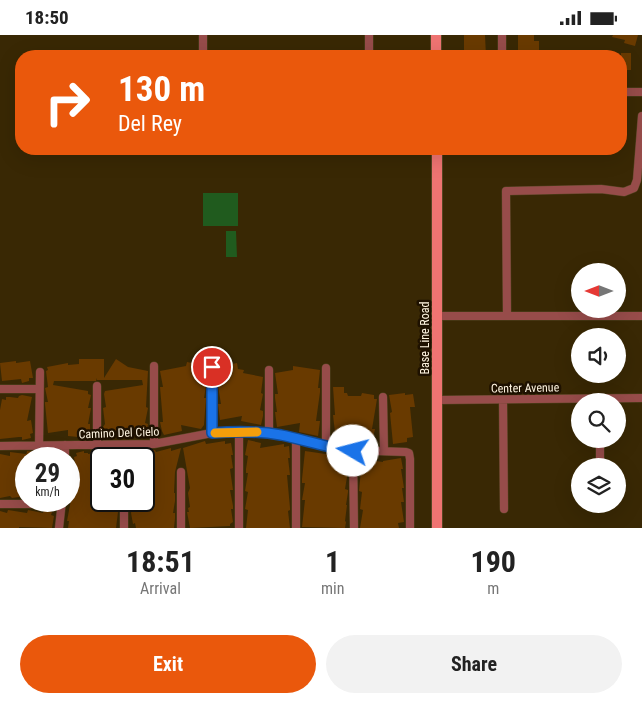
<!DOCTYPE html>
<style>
:root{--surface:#fff;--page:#f2f2f2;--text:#222;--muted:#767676;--accent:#ea580c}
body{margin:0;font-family:"Roboto Condensed",sans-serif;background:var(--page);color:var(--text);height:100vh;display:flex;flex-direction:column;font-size:19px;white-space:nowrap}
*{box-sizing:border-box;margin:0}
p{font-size:16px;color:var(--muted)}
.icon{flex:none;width:28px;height:28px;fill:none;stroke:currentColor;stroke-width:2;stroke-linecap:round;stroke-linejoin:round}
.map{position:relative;height:493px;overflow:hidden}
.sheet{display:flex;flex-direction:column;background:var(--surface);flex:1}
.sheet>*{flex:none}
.banner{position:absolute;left:15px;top:15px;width:612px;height:105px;border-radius:20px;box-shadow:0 5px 20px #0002;background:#ea580c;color:#fff;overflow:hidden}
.needle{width:32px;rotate:270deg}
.fabs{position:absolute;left:571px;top:228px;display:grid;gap:10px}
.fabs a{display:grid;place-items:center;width:55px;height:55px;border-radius:50%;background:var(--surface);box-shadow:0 5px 20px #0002;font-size:25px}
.speed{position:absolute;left:15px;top:412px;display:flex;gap:10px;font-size:25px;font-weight:700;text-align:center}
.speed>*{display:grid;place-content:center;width:65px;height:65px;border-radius:50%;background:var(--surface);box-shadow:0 5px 20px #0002;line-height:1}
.speed small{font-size:12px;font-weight:400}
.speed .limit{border:2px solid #111;border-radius:8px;background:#fff;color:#111}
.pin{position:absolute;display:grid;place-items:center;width:42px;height:42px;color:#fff;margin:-21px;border:2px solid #fff;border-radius:50%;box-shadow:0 1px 5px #0007}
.me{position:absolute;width:55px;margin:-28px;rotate:278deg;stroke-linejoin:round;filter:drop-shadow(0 0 4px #0008)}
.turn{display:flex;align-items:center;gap:18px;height:105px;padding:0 20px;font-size:22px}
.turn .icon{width:65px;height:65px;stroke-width:2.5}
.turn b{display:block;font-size:35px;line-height:42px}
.eta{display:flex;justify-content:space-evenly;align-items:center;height:85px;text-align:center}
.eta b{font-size:30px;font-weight:700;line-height:35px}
.button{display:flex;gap:10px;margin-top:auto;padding:10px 20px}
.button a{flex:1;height:58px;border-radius:30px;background:var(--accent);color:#fff;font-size:20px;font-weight:700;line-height:58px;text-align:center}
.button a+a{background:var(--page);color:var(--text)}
.status{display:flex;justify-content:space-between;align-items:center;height:35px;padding:0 25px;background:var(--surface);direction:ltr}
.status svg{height:14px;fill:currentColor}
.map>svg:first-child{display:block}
</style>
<div class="status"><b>18:50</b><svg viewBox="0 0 49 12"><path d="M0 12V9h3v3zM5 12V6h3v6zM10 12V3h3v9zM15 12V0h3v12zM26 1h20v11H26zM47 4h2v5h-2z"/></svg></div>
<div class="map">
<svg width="642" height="493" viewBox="0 0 642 493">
<rect width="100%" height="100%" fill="#392804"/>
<path fill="#205b1e" d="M 203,158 L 238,158 L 238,191 L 203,191 Z
M 226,196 L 236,196 L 237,222 L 226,222 Z"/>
<path fill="#693a00" d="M 464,0 L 485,0 L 486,21 L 464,21 Z
M 518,0 L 534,0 L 534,6 L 539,6 L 539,18 L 525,18 L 525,21 L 517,21 L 516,16 L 518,16 Z
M 613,0 L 638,0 L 635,11 L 624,8 L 625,5 L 612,2 Z
M 621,18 L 631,18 L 631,35 L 621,35 Z
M 79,324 L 104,324 L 104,343 L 116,324 L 128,332 L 148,336 L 146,372 L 148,373 L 145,388 L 148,389 L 145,403 L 126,400 L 106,404 L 103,392 L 105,389 L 103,373 L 106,372 L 104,359 L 105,356 L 143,350 L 142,345 L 97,345 L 97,343 L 96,346 L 54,346 L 53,350 L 88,356 L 88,359 L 91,360 L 88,373 L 91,373 L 88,389 L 90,389 L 90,395 L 89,403 L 68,401 L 68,395 L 48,398 L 45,369 L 45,367 L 48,367 L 45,353 L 48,352 L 46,336 L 48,335 L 47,332 L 68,328 L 68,330 L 79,329 Z
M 16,326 L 16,328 L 30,326 L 33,343 L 29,343 L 29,346 L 22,348 L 21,344 L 2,346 L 0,328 Z
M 187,327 L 206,331 L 203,350 L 206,351 L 204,363 L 206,363 L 204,390 L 201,394 L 181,390 L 182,396 L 164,400 L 162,396 L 160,387 L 163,387 L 160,352 L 163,352 L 160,336 L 186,331 Z
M 237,328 L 238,334 L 244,335 L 243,338 L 263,342 L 261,358 L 263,359 L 260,375 L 263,376 L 263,381 L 261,390 L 241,386 L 242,381 L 220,385 L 218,369 L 221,369 L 218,351 L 220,351 L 218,332 Z
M 293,331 L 320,335 L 318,353 L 320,353 L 320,357 L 316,386 L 320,386 L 318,401 L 299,397 L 300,388 L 277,392 L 275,377 L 277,377 L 275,363 L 275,359 L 278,359 L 275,338 L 293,335 Z
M 333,352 L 344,352 L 344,358 L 347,358 L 348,361 L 361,361 L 362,358 L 374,360 L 374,364 L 377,364 L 372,394 L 375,394 L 372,408 L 357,406 L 341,408 L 337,405 L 334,405 L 333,397 L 335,397 L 333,380 L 335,380 Z
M 405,358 L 405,360 L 413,359 L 415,372 L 410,372 L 413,402 L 407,403 L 407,407 L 393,409 L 390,378 L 392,377 L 389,360 Z
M 22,360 L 32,362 L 27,386 L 31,385 L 33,398 L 30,399 L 31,403 L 22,405 L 22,402 L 19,402 L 0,404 L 0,375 L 2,364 L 6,365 L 6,362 L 10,362 L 18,363 L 19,361 Z
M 248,405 L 261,408 L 260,413 L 284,409 L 284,412 L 289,411 L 290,423 L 288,423 L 290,440 L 287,440 L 290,473 L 290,475 L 288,476 L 290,493 L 246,493 L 248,475 L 245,474 L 248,457 L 245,456 L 248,438 L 246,438 L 246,434 L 248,421 L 245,420 Z
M 205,406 L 206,409 L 225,406 L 225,409 L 231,408 L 233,420 L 231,420 L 233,433 L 230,434 L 233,455 L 230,455 L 233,471 L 233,474 L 231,474 L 233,487 L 230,489 L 230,491 L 190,493 L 187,477 L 189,477 L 188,473 L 190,472 L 188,458 L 190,453 L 183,413 Z
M 171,413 L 171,416 L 181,413 L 175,437 L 174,458 L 175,458 L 175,466 L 173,478 L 175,478 L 175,483 L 174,493 L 136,493 L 135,488 L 133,489 L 131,478 L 132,474 L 131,466 L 144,466 L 144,424 L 101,424 L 101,466 L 117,466 L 116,476 L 118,477 L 116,493 L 68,493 L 69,486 L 67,486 L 73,454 L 71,454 L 74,440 L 77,440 L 74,422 L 77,421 L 76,418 L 84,416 L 84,418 L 88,418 L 88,419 L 104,417 L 105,419 L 120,416 L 121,419 L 155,415 L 156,417 Z
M 27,416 L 59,420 L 59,424 L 26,424 L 26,461 L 12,463 L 10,461 L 0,463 L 0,419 L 10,421 L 10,417 L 26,419 L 26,421 Z
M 305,416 L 346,422 L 343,437 L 347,438 L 347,442 L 345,454 L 348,455 L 348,457 L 346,470 L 347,470 L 345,486 L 346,487 L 345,493 L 302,492 L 305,465 L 302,465 L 305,448 L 302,448 L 302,444 Z
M 401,423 L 403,434 L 401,434 L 404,453 L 402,453 L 404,467 L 401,467 L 404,487 L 398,488 L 399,493 L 360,493 L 363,475 L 360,474 L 362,457 L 359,456 L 362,424 L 383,427 L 383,426 Z
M 8,475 L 27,478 L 28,475 L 43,478 L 44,475 L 52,477 L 51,480 L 54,481 L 52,493 L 19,492 L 19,493 L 0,493 L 0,476 L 7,478 Z"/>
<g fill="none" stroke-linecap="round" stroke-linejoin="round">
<defs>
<path id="minor" d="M 203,0 L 203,21
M 369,0 L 369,21
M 502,0 L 502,21
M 621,57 L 642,57
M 507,280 L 506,156 L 601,154 L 624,157 L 634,153 L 637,145 L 642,81
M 438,281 L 642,281
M 212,332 L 212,398
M 326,333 L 326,411
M 0,354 L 39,354
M 383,362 L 384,416
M 438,365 L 642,363
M 503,365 L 504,474
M 239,396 L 239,493
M 269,399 L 269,335
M 296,403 L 296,493
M 600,404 L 600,431
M 154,409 L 154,331
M 97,410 L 97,351
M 0,411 L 154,409 L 212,398 L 239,396 L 279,400 L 345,415 L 406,417 L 409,418 L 410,424 L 410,493
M 39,411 L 40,337
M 353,415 L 354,493
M 65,424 L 65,410
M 124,466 L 124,493
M 0,469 L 62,469
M 59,493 L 62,466
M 181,493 L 181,437"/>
<path id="major" d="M 436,21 L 436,0
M 437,114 L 437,493"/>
</defs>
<use href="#minor" stroke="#554523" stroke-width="9"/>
<use href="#major" stroke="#554523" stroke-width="12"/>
<use href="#minor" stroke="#974c4a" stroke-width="8"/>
<use href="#major" stroke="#ef7472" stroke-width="10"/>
</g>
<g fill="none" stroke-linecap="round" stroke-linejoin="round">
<defs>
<path id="route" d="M 212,332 L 212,398 C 235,396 258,396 281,400 C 305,405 328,413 353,416"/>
</defs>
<use href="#route" stroke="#114b97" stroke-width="12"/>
<use href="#route" stroke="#1a73e8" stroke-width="9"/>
<path stroke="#f59e0b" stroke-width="9" d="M 215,398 L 257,397"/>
</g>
<g text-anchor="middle" stroke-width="5" stroke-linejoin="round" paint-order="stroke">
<g font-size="12" fill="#fef4e0" stroke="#1e1100">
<text transform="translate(425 303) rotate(-90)" y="4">Base Line Road</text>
<text transform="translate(525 353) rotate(-1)" y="4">Center Avenue</text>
<text transform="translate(119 398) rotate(-2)" y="4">Camino Del Cielo</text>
</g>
</g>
</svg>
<div class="fabs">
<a><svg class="needle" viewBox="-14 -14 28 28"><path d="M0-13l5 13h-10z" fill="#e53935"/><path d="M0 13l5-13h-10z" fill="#767676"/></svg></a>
<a><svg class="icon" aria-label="sound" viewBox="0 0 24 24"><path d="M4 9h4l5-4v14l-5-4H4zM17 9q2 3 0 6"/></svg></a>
<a><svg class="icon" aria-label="search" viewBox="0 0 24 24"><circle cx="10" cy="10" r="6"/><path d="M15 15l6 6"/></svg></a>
<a><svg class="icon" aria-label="layers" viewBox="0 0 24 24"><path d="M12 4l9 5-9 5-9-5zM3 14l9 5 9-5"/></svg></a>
</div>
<div class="speed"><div>29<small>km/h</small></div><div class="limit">30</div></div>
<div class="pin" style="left:212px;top:332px;background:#d93025"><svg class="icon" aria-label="arrive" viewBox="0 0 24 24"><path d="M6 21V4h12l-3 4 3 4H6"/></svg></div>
<svg class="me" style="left:353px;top:416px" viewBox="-20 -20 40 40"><circle r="19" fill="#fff"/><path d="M0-13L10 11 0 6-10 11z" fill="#1a73e8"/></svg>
<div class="banner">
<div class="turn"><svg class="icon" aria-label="right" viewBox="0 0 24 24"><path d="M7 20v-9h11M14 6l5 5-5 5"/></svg><div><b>130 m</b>Del Rey</div></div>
</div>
</div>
<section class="sheet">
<div class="eta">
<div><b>18:51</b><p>Arrival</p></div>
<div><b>1</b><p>min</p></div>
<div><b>190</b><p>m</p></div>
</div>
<div class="button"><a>Exit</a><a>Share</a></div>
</section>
